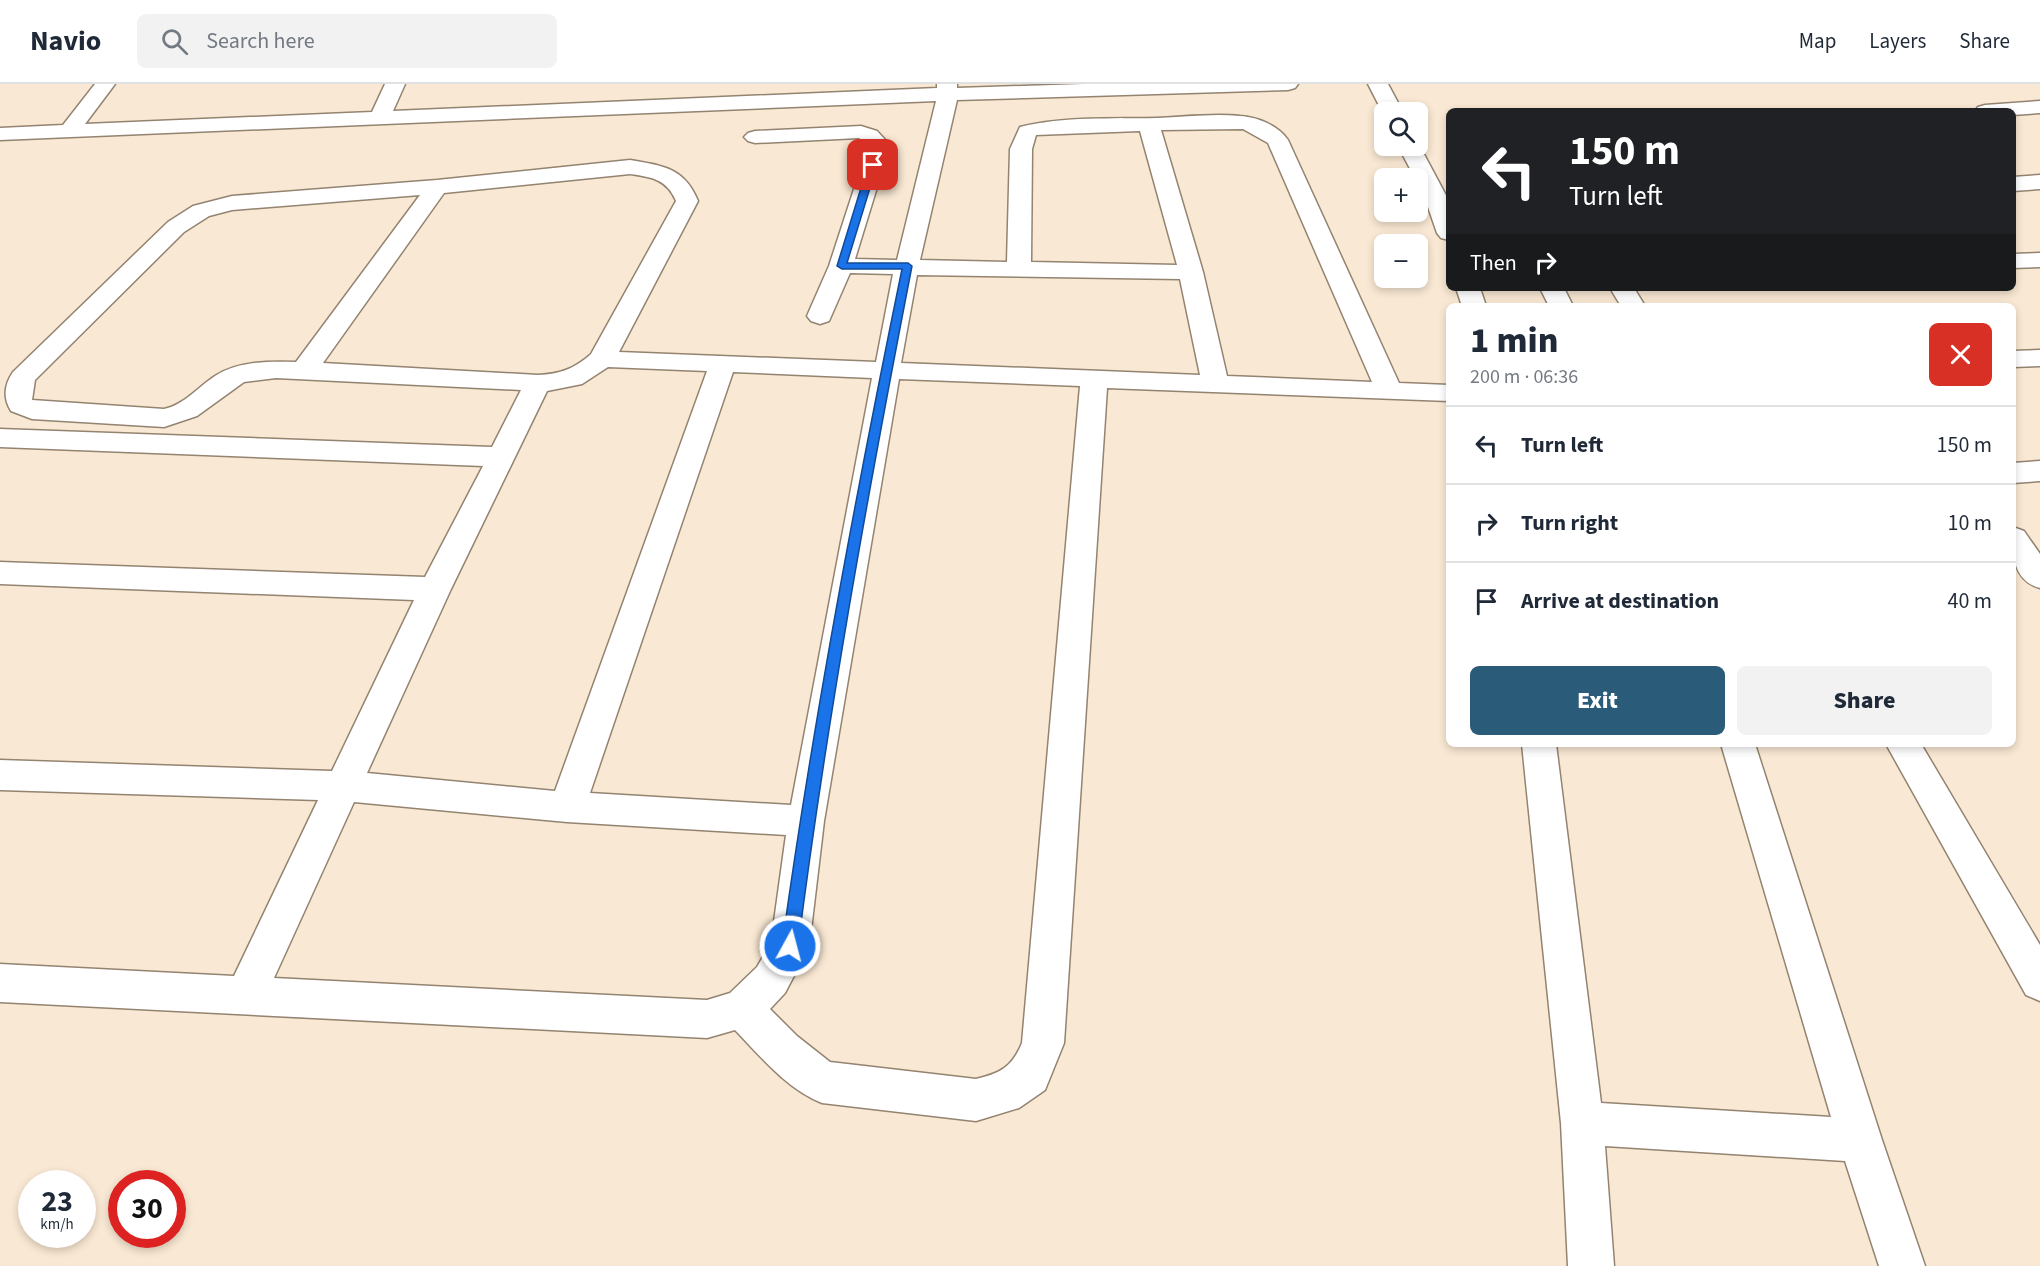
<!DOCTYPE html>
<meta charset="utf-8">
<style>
:root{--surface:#fff;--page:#f2f2f3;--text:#1f2937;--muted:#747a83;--line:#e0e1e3;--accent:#2a5b79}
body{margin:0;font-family:"Source Sans 3",sans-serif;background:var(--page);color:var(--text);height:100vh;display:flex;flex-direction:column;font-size:22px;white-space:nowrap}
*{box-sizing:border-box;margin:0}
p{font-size:20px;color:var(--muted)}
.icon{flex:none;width:33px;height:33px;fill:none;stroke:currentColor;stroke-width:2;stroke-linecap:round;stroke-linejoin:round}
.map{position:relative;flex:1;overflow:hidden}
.sheet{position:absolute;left:1446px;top:219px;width:570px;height:444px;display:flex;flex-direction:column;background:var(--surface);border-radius:9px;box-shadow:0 3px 9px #0003}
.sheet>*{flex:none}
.banner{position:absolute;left:1446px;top:24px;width:570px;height:183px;border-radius:9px;box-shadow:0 3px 9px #0003;background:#202124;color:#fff;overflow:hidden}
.tools{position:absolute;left:1374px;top:18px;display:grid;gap:12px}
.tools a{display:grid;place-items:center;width:54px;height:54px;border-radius:9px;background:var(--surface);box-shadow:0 3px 9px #0003;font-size:30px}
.speed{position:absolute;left:18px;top:1086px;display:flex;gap:12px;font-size:30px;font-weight:700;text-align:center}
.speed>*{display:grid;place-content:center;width:78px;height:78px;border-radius:50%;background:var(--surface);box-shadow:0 3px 9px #0003;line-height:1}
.speed small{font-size:15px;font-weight:400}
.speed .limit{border:9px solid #d22;background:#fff;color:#111}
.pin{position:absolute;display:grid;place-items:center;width:51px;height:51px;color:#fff;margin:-26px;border-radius:12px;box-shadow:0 3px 9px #0006}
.me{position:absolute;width:66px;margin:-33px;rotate:7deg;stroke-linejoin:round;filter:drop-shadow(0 0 4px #0008)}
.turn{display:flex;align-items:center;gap:21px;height:126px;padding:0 24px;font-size:27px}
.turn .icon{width:78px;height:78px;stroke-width:2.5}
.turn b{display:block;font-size:42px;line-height:51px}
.then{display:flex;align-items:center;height:57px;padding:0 24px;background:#0003;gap:12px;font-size:22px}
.round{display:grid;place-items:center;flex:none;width:63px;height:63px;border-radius:9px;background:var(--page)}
.summary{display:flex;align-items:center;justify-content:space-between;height:102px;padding:0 24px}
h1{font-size:36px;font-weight:800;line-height:45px}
.cta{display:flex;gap:12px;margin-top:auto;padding:12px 24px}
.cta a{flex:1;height:69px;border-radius:9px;background:var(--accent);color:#fff;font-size:24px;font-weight:800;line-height:69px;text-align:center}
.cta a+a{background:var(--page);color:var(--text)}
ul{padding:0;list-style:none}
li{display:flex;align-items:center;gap:18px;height:78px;padding:0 24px;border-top:2px solid var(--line)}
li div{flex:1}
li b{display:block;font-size:22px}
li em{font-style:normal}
header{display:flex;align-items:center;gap:36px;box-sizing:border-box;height:84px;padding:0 30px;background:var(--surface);border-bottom:2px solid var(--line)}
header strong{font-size:28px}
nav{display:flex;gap:33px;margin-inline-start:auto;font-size:21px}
.search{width:420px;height:54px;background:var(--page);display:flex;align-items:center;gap:15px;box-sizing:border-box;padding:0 21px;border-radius:9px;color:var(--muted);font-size:22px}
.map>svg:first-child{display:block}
</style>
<header>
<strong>Navio</strong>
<div class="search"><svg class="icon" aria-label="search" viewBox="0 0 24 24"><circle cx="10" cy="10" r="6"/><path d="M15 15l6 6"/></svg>Search here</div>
<nav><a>Map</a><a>Layers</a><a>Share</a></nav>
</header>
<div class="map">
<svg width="2040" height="1182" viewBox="0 0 2040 1182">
<rect width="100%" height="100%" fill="#f9e8d3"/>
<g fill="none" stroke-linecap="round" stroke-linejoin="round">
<defs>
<path id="minor" d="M 95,0 L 115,0 L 85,40 L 372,28 L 385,0 L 405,0 L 393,27 L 937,4 L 937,0 L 957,0 L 957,4 L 1083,0 L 1298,0 L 1295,4 L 1288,6 L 957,16 L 920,176 L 1007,178 L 1010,65 L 1020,43 C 1064,32 1112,35 1157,34 C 1184,33 1213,29 1240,32 C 1257,33 1278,41 1288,56 L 1399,299 L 1449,301 L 1449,317 L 1107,304 L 1064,959 L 1045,1006 L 1019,1024 L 976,1037 L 822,1019 C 787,1005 761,973 735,946 L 707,954 L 0,918 L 0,880 L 234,892 L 318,716 L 0,706 L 0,676 L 332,687 L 414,516 L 0,500 L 0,478 L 425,493 L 483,382 L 0,363 L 0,345 L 492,363 L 521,306 L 276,294 L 244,298 L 197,332 L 164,343 L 32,335 L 11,327 C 3,314 4,301 13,288 L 168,138 L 193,122 L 232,112 L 437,96 L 630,76 C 663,82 684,83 698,117 L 619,268 L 876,278 L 893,190 L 850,189 L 829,237 L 820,240 L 811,237 L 807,232 L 829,182 L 868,62 L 859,54 L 755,59 L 748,57 L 744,53 L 748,49 L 755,47 L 861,42 L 877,47 L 890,61 L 855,175 L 897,176 L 936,17 L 0,56 L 0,44 L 63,41 ZM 1243,45 L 1268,59 L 1372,298 L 1227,292 L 1203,188 L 1161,46 ZM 1140,47 L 1177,181 L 1031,178 L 1032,65 L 1036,51 ZM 630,90 C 651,93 667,95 676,117 L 591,270 C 574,285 560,290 538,291 L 323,279 L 444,109 ZM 420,111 L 296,278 C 270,277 238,277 215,292 C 198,303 184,321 164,325 L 32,316 L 35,296 L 184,148 L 209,132 L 232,126 ZM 917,191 L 1180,195 L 1200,291 L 901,279 ZM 608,283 L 707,287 L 555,707 L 367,689 L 451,505 L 547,307 L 582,300 ZM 733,288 L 872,294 L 791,721 L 590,709 ZM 899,295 L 1080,302 L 1022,959 C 1012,983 1001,989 976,995 L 830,978 L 797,952 L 770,925 L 785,909 L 809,863 L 824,737 ZM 354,718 L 567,738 L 786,751 L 771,859 L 757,883 L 730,909 L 707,916 L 274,894 Z
M 1368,0 L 1388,0 L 1403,28 L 1384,28 L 1384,31 Z
M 2040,17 L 2040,29 L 2013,31 L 2013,27 L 1975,27 L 1978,23 L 1985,21 Z
M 1418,59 L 1449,117 L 1449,156 L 1441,154 L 1437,149 L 1418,94 L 1415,94 L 1398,62 L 1418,62 Z
M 2040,91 L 2040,105 L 2013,107 L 2013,93 Z
M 2040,169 L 2040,183 L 2013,184 L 2013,170 Z
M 1456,204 L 1480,204 L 1486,222 L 1462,222 Z
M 1540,204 L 1564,204 L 1573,222 L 1549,222 Z
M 1610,204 L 1634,204 L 1645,222 L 1621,222 Z
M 2040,266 L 2040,282 L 2013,283 L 2013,267 Z
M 2040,377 L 2040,397 L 2013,399 L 2013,379 Z
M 2013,443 L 2024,447 L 2040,470 L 2040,504 C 2011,496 2013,468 2013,443 Z
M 1522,660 L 1556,660 L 1601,1019 L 1831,1033 L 1721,660 L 1755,660 L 1882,1056 L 1925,1182 L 1879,1182 L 1845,1077 L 1605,1062 L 1614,1182 L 1568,1182 L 1561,1039 Z
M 1886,660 L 1921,660 L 2040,861 L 2040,917 L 2026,911 Z"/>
</defs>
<use href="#minor" stroke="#938370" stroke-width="3"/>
<use href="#minor" fill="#fff" fill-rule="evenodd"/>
</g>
<path fill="#1a73e8" stroke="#114b97" stroke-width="1.5" d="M 873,78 L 877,81 L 847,179 L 908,179 L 912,182 C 868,408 827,635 798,862 L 795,868 L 790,870 L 784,868 L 782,862 C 813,636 856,409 902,185 L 842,185 L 837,182 L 868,81 Z"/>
</svg>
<div class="tools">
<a><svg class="icon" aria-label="search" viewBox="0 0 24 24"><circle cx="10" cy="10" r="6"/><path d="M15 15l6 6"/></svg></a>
<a>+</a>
<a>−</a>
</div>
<div class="speed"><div>23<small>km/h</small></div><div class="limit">30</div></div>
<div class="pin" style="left:873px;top:81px;background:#d93025"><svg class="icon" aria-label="arrive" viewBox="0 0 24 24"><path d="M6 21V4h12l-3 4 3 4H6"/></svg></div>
<svg class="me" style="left:790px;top:862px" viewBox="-20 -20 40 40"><circle r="17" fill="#1a73e8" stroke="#fff" stroke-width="3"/><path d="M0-11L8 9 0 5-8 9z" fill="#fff"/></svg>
<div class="banner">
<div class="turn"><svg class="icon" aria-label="left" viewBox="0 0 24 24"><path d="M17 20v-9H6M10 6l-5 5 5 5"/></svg><div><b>150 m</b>Turn left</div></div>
<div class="then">Then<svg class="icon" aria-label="right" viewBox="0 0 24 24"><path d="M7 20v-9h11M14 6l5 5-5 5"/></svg></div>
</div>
<section class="sheet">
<div class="summary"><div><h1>1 min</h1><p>200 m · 06:36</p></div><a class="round" style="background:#d93025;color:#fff"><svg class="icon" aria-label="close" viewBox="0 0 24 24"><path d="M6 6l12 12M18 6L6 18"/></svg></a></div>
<ul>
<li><svg class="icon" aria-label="left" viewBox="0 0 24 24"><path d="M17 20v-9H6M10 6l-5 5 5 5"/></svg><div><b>Turn left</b></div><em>150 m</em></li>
<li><svg class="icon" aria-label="right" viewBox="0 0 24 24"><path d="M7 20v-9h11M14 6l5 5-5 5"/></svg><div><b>Turn right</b></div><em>10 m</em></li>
<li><svg class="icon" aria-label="arrive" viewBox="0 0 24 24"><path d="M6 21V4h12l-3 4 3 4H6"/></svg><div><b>Arrive at destination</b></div><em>40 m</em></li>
</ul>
<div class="cta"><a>Exit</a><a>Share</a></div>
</section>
</div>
